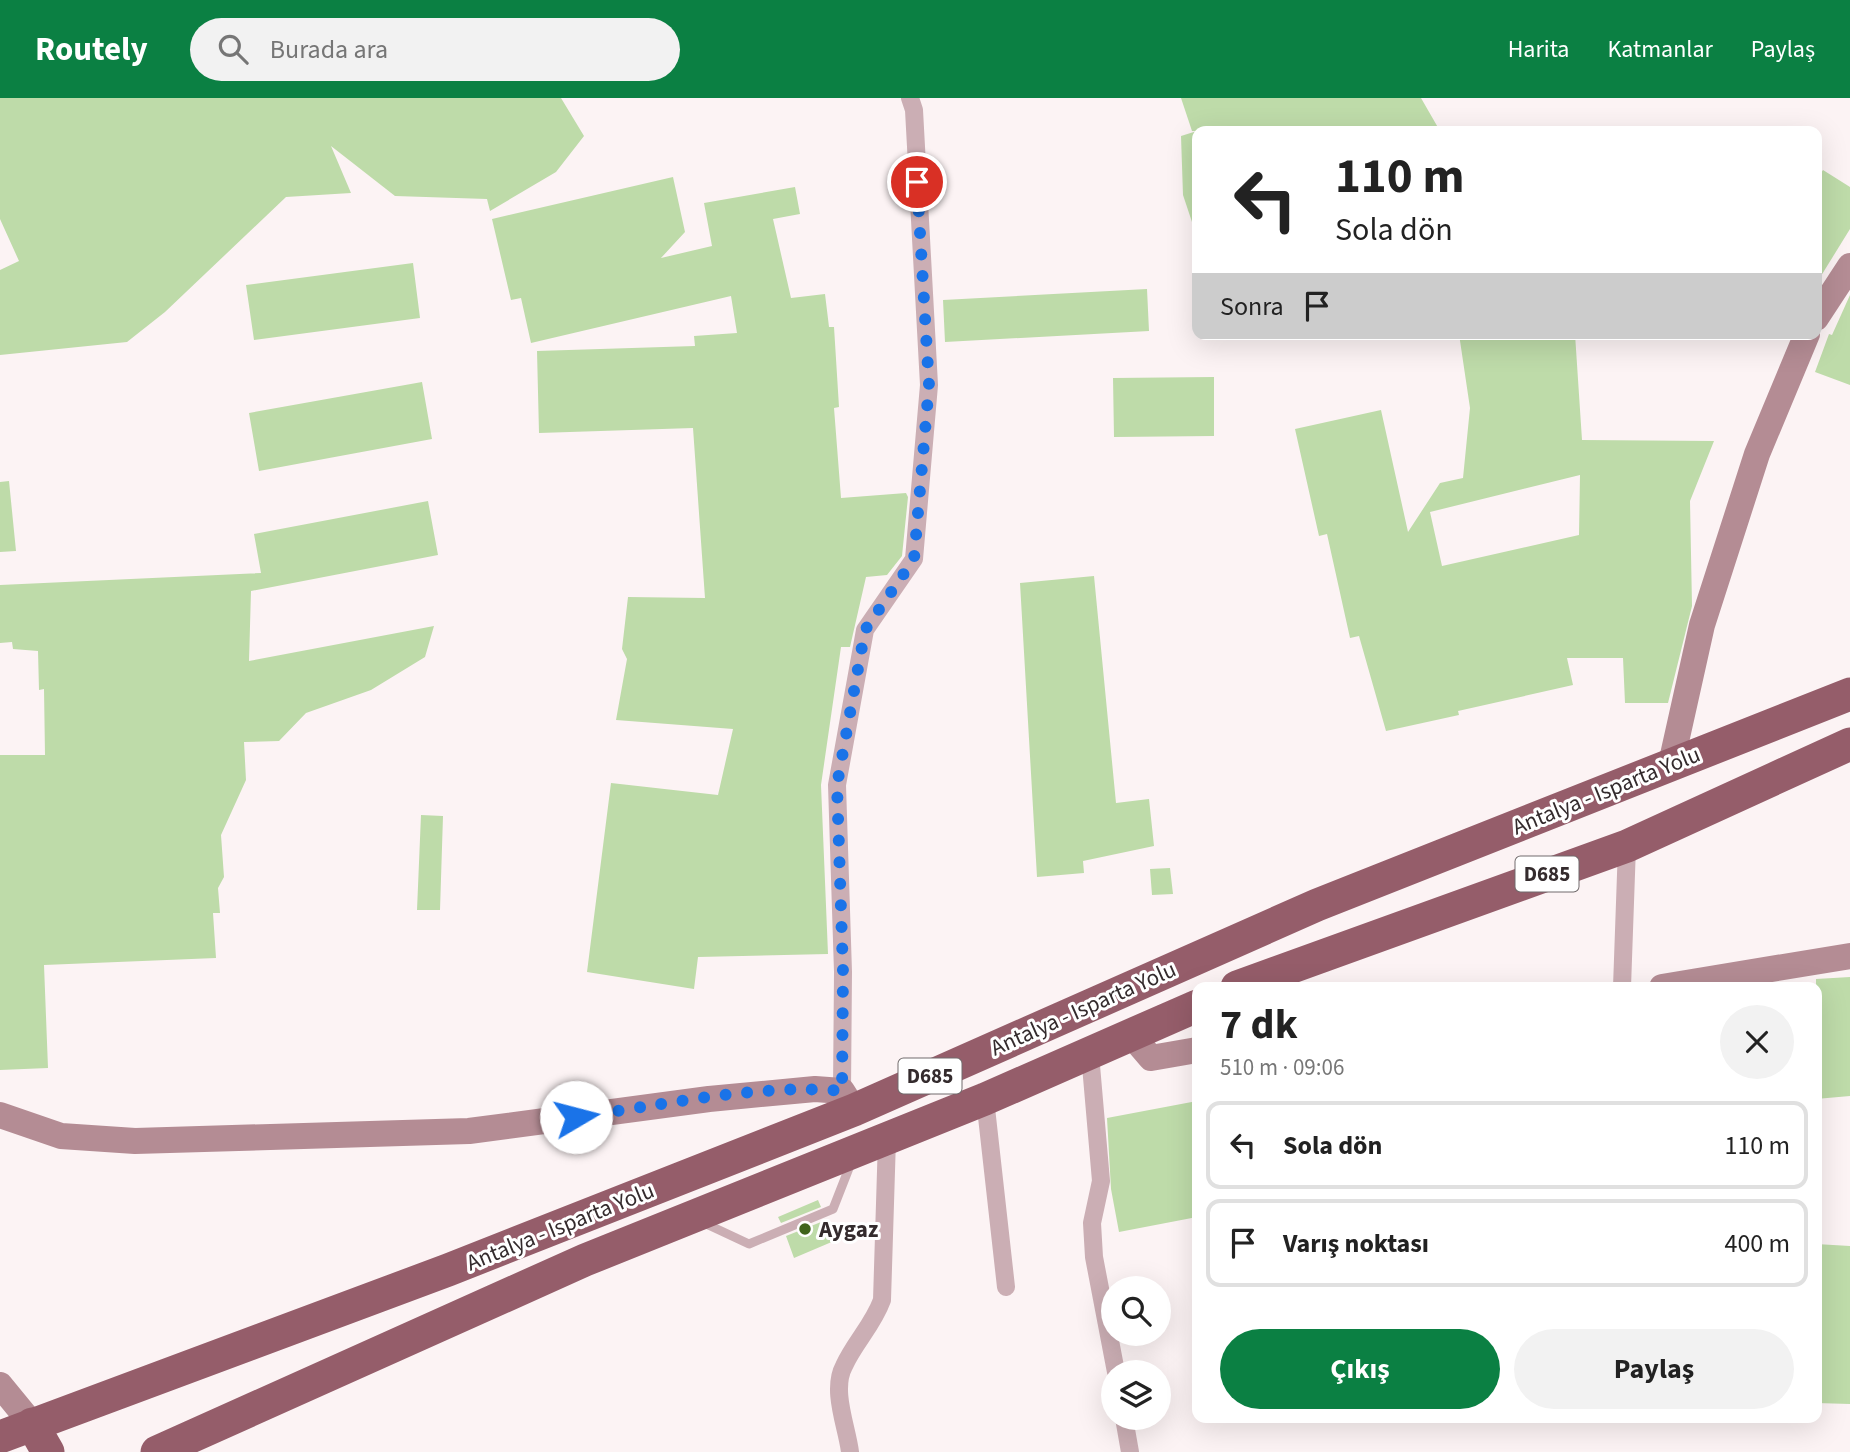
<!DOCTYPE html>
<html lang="tr">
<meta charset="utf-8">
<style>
:root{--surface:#fff;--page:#f2f2f2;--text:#222;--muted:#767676;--line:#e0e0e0;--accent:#0b8043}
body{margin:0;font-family:"Source Sans 3",sans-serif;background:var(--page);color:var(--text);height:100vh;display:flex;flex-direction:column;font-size:26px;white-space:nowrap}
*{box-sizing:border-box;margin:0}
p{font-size:23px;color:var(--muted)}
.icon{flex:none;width:38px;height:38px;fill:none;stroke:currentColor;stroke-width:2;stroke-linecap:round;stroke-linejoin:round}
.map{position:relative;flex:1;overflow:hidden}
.side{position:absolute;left:1192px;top:884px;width:630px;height:441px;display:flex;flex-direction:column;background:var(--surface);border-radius:14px;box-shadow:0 7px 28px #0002}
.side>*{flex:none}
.guide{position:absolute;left:1192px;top:28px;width:630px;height:214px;border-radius:14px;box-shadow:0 7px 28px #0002;background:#fff;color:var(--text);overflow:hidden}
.tools{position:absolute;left:1101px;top:1178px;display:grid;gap:14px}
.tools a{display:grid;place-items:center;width:70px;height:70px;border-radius:50%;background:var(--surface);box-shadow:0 7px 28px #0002;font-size:35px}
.pin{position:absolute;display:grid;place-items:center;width:60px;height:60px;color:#fff;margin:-30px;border:4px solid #fff;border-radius:50%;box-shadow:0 2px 7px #0007}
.me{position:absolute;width:77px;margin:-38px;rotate:82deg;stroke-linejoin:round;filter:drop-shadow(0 0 5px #0008)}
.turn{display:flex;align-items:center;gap:24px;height:147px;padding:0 28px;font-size:32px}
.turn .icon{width:91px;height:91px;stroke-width:2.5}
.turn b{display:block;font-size:49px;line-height:60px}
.then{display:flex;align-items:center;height:66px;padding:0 28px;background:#0003;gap:14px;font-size:26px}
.round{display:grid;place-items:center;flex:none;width:74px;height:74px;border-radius:37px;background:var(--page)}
.summary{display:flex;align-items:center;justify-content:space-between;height:119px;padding:0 28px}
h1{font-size:42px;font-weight:700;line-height:52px}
.primary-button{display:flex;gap:14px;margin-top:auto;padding:14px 28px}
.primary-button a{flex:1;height:80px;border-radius:42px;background:var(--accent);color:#fff;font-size:28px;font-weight:700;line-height:80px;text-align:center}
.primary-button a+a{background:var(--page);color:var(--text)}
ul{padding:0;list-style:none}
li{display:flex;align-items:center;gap:21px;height:88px;margin:0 14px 10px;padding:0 14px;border:4px solid var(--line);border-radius:14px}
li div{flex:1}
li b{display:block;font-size:26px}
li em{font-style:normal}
header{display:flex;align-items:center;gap:42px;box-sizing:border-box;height:98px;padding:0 35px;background:var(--accent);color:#fff}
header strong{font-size:33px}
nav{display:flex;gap:38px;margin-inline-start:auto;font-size:24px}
.search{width:490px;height:63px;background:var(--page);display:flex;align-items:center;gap:18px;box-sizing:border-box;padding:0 24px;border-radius:38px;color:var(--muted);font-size:26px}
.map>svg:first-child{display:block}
</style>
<header>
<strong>Routely</strong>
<div class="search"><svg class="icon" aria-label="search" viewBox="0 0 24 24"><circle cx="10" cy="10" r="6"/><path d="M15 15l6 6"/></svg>Burada ara</div>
<nav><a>Harita</a><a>Katmanlar</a><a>Paylaş</a></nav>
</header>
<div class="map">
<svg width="1850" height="1354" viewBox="0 0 1850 1354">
<rect width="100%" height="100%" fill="#fcf3f4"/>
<path fill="#bedba9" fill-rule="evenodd" d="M 0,0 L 561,0 L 584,38 L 556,74 L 490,113 L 487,101 L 395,98 L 331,48 L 351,95 L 286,99 L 165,214 L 127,244 L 0,257 L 0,172 L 19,163 L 0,121 Z
M 1181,0 L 1421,0 L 1440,33 L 1197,33 L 1195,133 L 1183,97 L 1181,38 L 1197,33 L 1192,33 Z
M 1823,72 L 1850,89 L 1850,131 L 1816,186 L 1816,82 Z
M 673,79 L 685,134 L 661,160 L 712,148 L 704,105 L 795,89 L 800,116 L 773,121 L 791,200 L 825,196 L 829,229 L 834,229 L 839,309 L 834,310 L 841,400 L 906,395 L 908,399 L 902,458 L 887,477 L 866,479 L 850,549 L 841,549 L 821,687 L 828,856 L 698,859 L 694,891 L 587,874 L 611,685 L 718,697 L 733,631 L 616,622 L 627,561 L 622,551 L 628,499 L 705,500 L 693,330 L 539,335 L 537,253 L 695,248 L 694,238 L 737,235 L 731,198 L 531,245 L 521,200 L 511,202 L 492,121 Z
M 413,165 L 420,220 L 254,242 L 246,187 Z
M 1147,191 L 1149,233 L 945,244 L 943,202 Z
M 1850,197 L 1850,287 L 1815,274 L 1829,236 L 1832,237 Z
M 1459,236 L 1575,236 L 1582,342 L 1714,343 L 1690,403 L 1692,508 L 1668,605 L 1625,605 L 1623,560 L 1567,560 L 1573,587 L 1458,613 L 1459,617 L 1386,633 L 1359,538 L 1350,540 L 1327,436 L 1319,438 L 1295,331 L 1381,312 L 1408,434 L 1440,385 L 1463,380 L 1470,310 ZM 1580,377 L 1579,437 L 1442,468 L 1430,414 Z
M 1214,279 L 1214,338 L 1114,339 L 1113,280 Z
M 422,284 L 432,341 L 259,373 L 249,315 Z
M 9,383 L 16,453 L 0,454 L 0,384 Z
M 428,403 L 438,457 L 251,493 L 249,563 L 434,528 L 425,559 L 371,592 L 306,615 L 279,643 L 244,644 L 246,682 L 221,737 L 224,779 L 218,790 L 220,815 L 213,815 L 216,860 L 44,867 L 48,970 L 0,972 L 0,657 L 45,657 L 44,591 L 39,592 L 38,553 L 13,551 L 12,544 L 0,545 L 0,487 L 261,475 L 254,436 Z
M 1094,478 L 1116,705 L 1149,701 L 1154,748 L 1083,763 L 1084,775 L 1037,779 L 1020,485 Z
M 421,717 L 443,718 L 440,812 L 417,812 Z
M 1170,770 L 1173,796 L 1152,797 L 1150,771 Z
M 1850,879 L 1850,998 L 1816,1001 L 1816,881 Z
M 1197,1003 L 1197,1119 L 1119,1134 L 1111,1091 L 1107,1020 Z
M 818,1102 L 821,1109 L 781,1125 L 778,1119 Z
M 826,1122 L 834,1143 L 794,1160 L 786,1138 Z
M 1816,1146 L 1850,1148 L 1850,1306 L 1816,1305 Z"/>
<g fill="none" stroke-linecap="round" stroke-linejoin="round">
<path stroke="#cbaeb4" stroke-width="9" d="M 702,1124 L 749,1146 L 833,1111 L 851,1065"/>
<path stroke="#cbaeb4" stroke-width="18" d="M 1622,889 L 1627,748
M 1090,956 L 1101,1083 L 1092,1125 L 1094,1159 L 1116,1274
M 842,993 L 843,874 L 837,687 L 865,532 L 914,461 L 929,287 L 914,12 L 910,0
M 985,1001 L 1006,1189
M 1124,1320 L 1130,1354
M 850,1354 C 847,1329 831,1292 844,1268 C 855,1244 873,1227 882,1202 L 887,1041"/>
<path stroke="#b48c94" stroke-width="26" d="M 1816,220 L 1850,168
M 1671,666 L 1702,527 L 1757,356 L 1807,236
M 1662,889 L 1850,858
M 1133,939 L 1151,960 L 1197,952
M 0,1017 L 61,1038 L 135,1043 L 469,1033 L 709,1001 L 815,991 L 842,993 L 854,1012
M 0,1287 L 32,1326"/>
<path stroke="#955d6a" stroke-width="33" d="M 1237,889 L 1627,748 L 1850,646
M 32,1326 L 48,1354
M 0,1339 L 448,1172 L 854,1012 L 1317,807 L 1850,596
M 157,1354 L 585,1162 L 985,1001 L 1197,908"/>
</g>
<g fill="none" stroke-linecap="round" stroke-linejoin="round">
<path stroke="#1a73e8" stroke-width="12" stroke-dasharray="0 21.6" d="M 576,1019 C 657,1008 762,985 842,993 L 843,874 L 837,687 L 865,532 L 914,461 L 929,287 L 917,84"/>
</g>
<circle fill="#3f631b" stroke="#fff" stroke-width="2.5" cx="805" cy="1131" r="7"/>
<g text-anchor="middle" stroke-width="6" stroke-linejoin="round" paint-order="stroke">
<g fill="#fff" stroke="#716b6c" stroke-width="2">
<rect x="1515.5" y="758.5" width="63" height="35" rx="5"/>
<rect x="898.5" y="960.5" width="63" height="35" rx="5"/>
</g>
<g font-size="21" font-weight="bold" fill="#342b2d">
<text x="1547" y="783">D685</text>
<text x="930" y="985">D685</text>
</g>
<g font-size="23" fill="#342b2d" stroke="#fff">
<text transform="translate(1606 692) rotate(-22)" y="8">Antalya - Isparta Yolu</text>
<text transform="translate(1083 910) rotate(-24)" y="8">Antalya - Isparta Yolu</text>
<text transform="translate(560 1128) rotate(-22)" y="8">Antalya - Isparta Yolu</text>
</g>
<g font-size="23" font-weight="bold" fill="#342b2d" stroke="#fff" text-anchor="start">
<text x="819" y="1139">Aygaz</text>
</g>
</g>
</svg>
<div class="tools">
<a><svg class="icon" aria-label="search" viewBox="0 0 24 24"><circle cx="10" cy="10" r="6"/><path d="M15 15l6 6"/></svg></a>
<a><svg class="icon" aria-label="layers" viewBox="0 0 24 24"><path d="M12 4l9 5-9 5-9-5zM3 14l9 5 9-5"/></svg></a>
</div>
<div class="pin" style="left:917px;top:84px;background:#d93025"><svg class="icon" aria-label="arrive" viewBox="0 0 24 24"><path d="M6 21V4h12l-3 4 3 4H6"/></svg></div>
<svg class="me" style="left:576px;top:1019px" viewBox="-20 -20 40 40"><circle r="19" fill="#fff"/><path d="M0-13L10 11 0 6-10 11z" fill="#1a73e8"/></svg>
<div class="guide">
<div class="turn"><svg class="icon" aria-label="left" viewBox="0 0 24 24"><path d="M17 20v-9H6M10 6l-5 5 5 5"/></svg><div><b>110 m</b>Sola dön</div></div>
<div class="then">Sonra<svg class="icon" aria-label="arrive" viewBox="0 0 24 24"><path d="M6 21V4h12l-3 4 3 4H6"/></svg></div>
</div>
<section class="side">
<div class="summary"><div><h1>7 dk</h1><p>510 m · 09:06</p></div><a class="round"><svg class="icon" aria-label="close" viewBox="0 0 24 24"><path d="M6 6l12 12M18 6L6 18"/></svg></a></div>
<ul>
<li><svg class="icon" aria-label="left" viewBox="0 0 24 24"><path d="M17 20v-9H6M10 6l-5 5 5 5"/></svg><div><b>Sola dön</b></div><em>110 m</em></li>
<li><svg class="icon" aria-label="arrive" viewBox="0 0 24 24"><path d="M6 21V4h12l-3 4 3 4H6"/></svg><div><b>Varış noktası</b></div><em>400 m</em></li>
</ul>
<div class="primary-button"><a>Çıkış</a><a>Paylaş</a></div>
</section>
</div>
